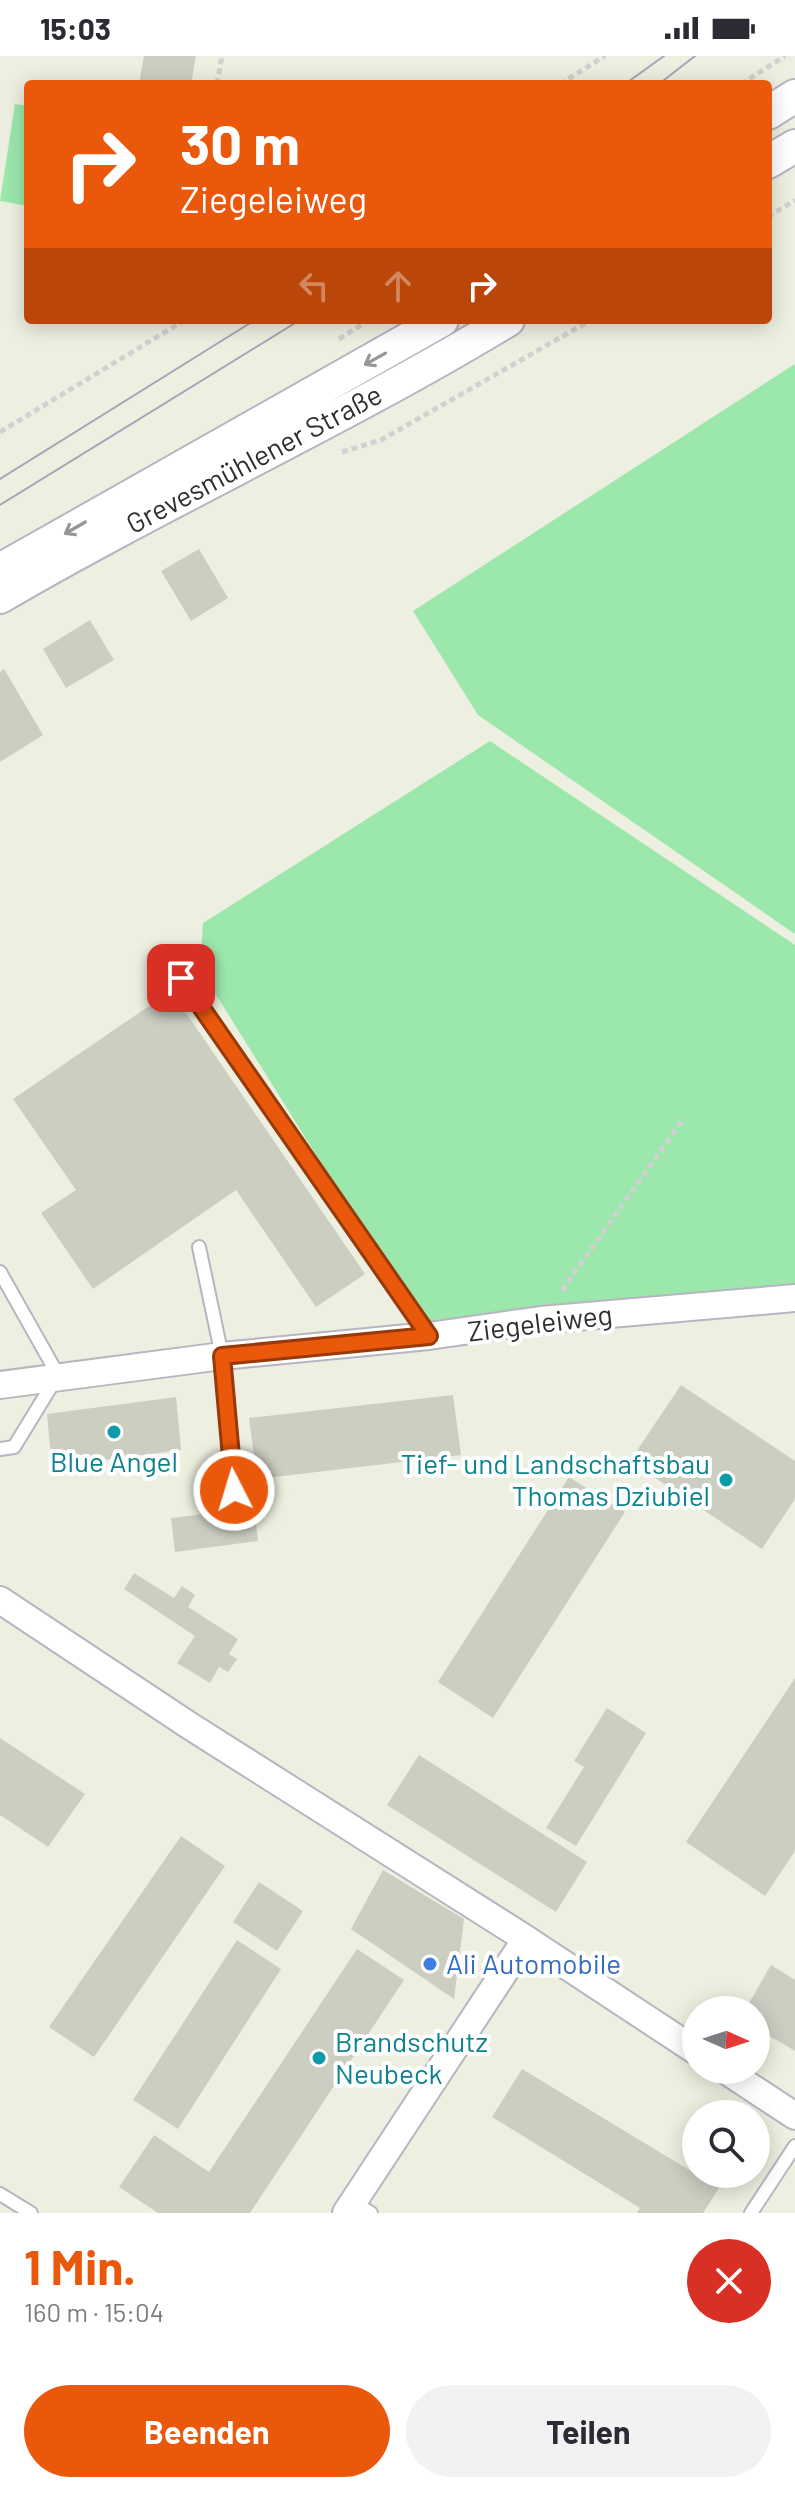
<!DOCTYPE html>
<html lang="de">
<meta charset="utf-8">
<style>
:root{--surface:#fff;--page:#f2f2f3;--text:#2b2b33;--muted:#7c7c81;--accent:#ea580c}
body{margin:0;font-family:Barlow,sans-serif;background:var(--page);color:var(--text);height:100vh;display:flex;flex-direction:column;font-size:30px;white-space:nowrap}
*{box-sizing:border-box;margin:0}
p{font-size:26px;color:var(--muted)}
.icon{flex:none;width:44px;height:44px;fill:none;stroke:currentColor;stroke-width:2;stroke-linecap:round;stroke-linejoin:round}
.map{position:relative;height:2157px;overflow:hidden}
.details{display:flex;flex-direction:column;background:var(--surface);flex:1}
.details>*{flex:none}
.top-card{position:absolute;left:24px;top:24px;width:748px;height:244px;border-radius:8px;box-shadow:0 4px 20px #0003;background:#ea580c;color:#fff;overflow:hidden}
.needle{width:52px;rotate:93deg}
.buttons{position:absolute;left:682px;top:1940px;display:grid;gap:16px}
.buttons a{display:grid;place-items:center;width:88px;height:88px;border-radius:50%;background:var(--surface);box-shadow:0 4px 20px #0003;font-size:40px}
.pin{position:absolute;display:grid;place-items:center;width:68px;height:68px;color:#fff;margin:-34px;border-radius:16px;box-shadow:0 4px 12px #0006}
.me{position:absolute;width:88px;margin:-44px;rotate:355deg;stroke-linejoin:round;filter:drop-shadow(0 0 6px #0008)}
.turn{display:flex;align-items:center;gap:28px;height:168px;padding:0 24px;font-size:36px}
.turn .icon{width:104px;height:104px;stroke-width:2.5}
.turn b{display:block;font-size:56px;line-height:68px}
.lanes{display:flex;align-items:center;height:76px;padding:0 24px;background:#0003;justify-content:center;gap:40px;direction:ltr}
.lanes .off{opacity:.35}
.round{display:grid;place-items:center;flex:none;width:84px;height:84px;border-radius:42px;background:var(--page)}
.head{display:flex;align-items:center;justify-content:space-between;height:136px;padding:0 24px}
h1{font-size:48px;font-weight:700;line-height:60px;color:var(--accent)}
.cta{display:flex;gap:16px;margin-top:auto;padding:16px 24px}
.cta a{flex:1;height:92px;border-radius:48px;background:var(--accent);color:#fff;font-size:32px;font-weight:700;line-height:92px;text-align:center}
.cta a+a{background:var(--page);color:var(--text)}
.status{display:flex;justify-content:space-between;align-items:center;height:56px;padding:0 40px;background:var(--surface);direction:ltr}
.status svg{height:22px;fill:currentColor}
.map>svg:first-child{display:block}
</style>
<div class="status"><b>15:03</b><svg viewBox="0 0 49 12"><path d="M0 12V9h3v3zM5 12V6h3v6zM10 12V3h3v9zM15 12V0h3v12zM26 1h20v11H26zM47 4h2v5h-2z"/></svg></div>
<div class="map">
<svg width="795" height="2157" viewBox="0 0 795 2157">
<rect width="100%" height="100%" fill="#edefe0"/>
<path fill="#9be7ac" d="M 15,48 L 28,50 L 28,150 L 0,145 Z
M 795,308 L 795,878 L 478,659 L 413,555 Z
M 490,685 L 795,889 L 795,1242 L 429,1280 L 200,913 L 203,867 Z"/>
<path fill="#cccec2" d="M 144,0 L 196,0 L 191,28 L 139,28 Z
M 199,493 L 228,542 L 191,565 L 161,515 Z
M 90,564 L 114,604 L 66,632 L 43,593 Z
M 4,613 L 43,679 L 0,706 L 0,616 Z
M 171,935 L 365,1218 L 316,1251 L 236,1134 L 93,1233 L 41,1157 L 76,1134 L 13,1043 Z
M 681,1329 L 795,1405 L 795,1443 L 762,1493 L 630,1405 Z
M 453,1339 L 461,1399 L 257,1423 L 249,1362 Z
M 176,1341 L 181,1394 L 52,1411 L 47,1358 Z
M 569,1421 L 625,1456 L 493,1662 L 438,1626 Z
M 254,1452 L 258,1485 L 175,1496 L 171,1462 Z
M 134,1517 L 174,1542 L 182,1530 L 195,1539 L 188,1551 L 238,1583 L 229,1598 L 237,1603 L 228,1616 L 219,1611 L 210,1627 L 177,1607 L 195,1580 L 124,1533 Z
M 795,1622 L 795,1795 L 765,1840 L 686,1786 Z
M 607,1652 L 646,1677 L 576,1790 L 546,1772 L 584,1711 L 574,1705 Z
M 0,1682 L 85,1738 L 48,1791 L 0,1759 Z
M 419,1699 L 587,1806 L 556,1856 L 387,1749 Z
M 181,1780 L 225,1810 L 94,2001 L 49,1971 Z
M 383,1814 L 464,1863 L 454,1943 L 351,1873 Z
M 259,1826 L 303,1855 L 277,1895 L 233,1866 Z
M 237,1884 L 281,1913 L 178,2073 L 133,2044 Z
M 357,1893 L 404,1924 L 250,2157 L 158,2157 L 119,2131 L 154,2079 L 209,2116 Z
M 771,1909 L 795,1924 L 795,1995 L 756,1972 L 756,1954 L 745,1954 Z
M 522,2013 L 719,2132 L 703,2157 L 637,2157 L 640,2152 L 492,2061 Z"/>
<g fill="none" stroke-linecap="round" stroke-linejoin="round">
<defs>
<path id="service" d="M 181,922 L 429,1280
M 199,1191 L 222,1300 L 234,1434
M 0,1216 L 58,1319 L 14,1391 L 0,1393
M 0,2138 L 31,2157
M 354,2146 L 371,2157
M 751,2157 L 795,2090"/>
<path id="minor" d="M 0,1329 L 222,1300 L 429,1280 L 541,1264 L 795,1242
M 0,1544 L 190,1670 L 526,1883 L 346,2157
M 526,1883 L 696,1995
M 725,2014 L 795,2060"/>
<path id="tertiary" d="M 768,57 L 795,40
M 768,106 L 795,90
M 0,514 L 442,264
M 0,541 C 166,444 343,364 508,264"/>
</defs>
<use href="#service" stroke="#b8b4c1" stroke-width="16"/>
<use href="#minor" stroke="#b8b4c1" stroke-width="30"/>
<use href="#tertiary" stroke="#b8b4c1" stroke-width="36"/>
<path stroke="#d1d1d1" stroke-width="5" stroke-dasharray="6 4" stroke-linecap="butt" d="M 217,28 L 222,0
M 560,28 L 605,0
M 741,28 L 785,0
M 768,161 L 795,144
M 339,283 L 369,264
M 0,376 L 185,264
M 342,396 L 381,384 L 591,264
M 562,1234 L 684,1062"/>
<use href="#service" stroke="#fff" stroke-width="12"/>
<use href="#minor" stroke="#fff" stroke-width="26"/>
<use href="#tertiary" stroke="#fff" stroke-width="32"/>
<path stroke="#aba2b8" stroke-width="2" d="M 625,28 L 664,0
M 659,28 L 695,0
M 0,423 L 255,264
M 0,449 L 300,264"/>
</g>
<defs><path id="oneway-shaft" d="M-6 0H5M1.5-3L5.5 0L1.5 3" fill="none" stroke-width="1.6" stroke-linecap="round" stroke-linejoin="round" transform="scale(2)"/></defs>
<g stroke="#969696">
<use href="#oneway-shaft" transform="translate(375 303) rotate(151)"/>
<use href="#oneway-shaft" transform="translate(75 472) rotate(150)"/>
</g>
<g fill="none" stroke-linecap="round" stroke-linejoin="round">
<defs>
<path id="route" d="M 181,922 L 429,1280 L 222,1300 L 234,1434"/>
</defs>
<use href="#route" stroke="#983908" stroke-width="20"/>
<use href="#route" stroke="#ea580c" stroke-width="14"/>
</g>
<g fill="#0f9aa8" stroke="#fff" stroke-width="3">
<circle cx="114" cy="1376" r="8"/>
<circle cx="726" cy="1424" r="8"/>
<circle cx="319" cy="2002" r="8"/>
</g>
<circle fill="#3f7fe0" stroke="#fff" stroke-width="3" cx="430" cy="1908" r="8"/>
<g text-anchor="middle" stroke-width="8" stroke-linejoin="round" paint-order="stroke">
<g font-size="28" fill="#2e2e2e" stroke="#fff">
<text transform="translate(254 403) rotate(-28)" y="10">Grevesmühlener Straße</text>
<text transform="translate(540 1267) rotate(-7)" y="10">Ziegeleiweg</text>
</g>
<g font-size="28" fill="#0d838f" stroke="#fff">
<text x="114" y="1416">Blue Angel</text>
<text x="710" y="1418" text-anchor="end">Tief- und Landschaftsbau<tspan x="710" dy="32">Thomas Dziubiel</tspan></text>
<text x="335" y="1996" text-anchor="start">Brandschutz<tspan x="335" dy="32">Neubeck</tspan></text>
</g>
<g font-size="28" fill="#366cbe" stroke="#fff" text-anchor="start">
<text x="446" y="1918">Ali Automobile</text>
</g>
</g>
</svg>
<div class="buttons">
<a><svg class="needle" viewBox="-14 -14 28 28"><path d="M0-13l5 13h-10z" fill="#e53935"/><path d="M0 13l5-13h-10z" fill="#7c7c81"/></svg></a>
<a><svg class="icon" aria-label="search" viewBox="0 0 24 24"><circle cx="10" cy="10" r="6"/><path d="M15 15l6 6"/></svg></a>
</div>
<div class="pin" style="left:181px;top:922px;background:#d93025"><svg class="icon" aria-label="arrive" viewBox="0 0 24 24"><path d="M6 21V4h12l-3 4 3 4H6"/></svg></div>
<svg class="me" style="left:234px;top:1434px" viewBox="-20 -20 40 40"><circle r="17" fill="#ea580c" stroke="#fff" stroke-width="3"/><path d="M0-11L8 9 0 5-8 9z" fill="#fff"/></svg>
<div class="top-card">
<div class="turn"><svg class="icon" aria-label="right" viewBox="0 0 24 24"><path d="M7 20v-9h11M14 6l5 5-5 5"/></svg><div><b>30 m</b>Ziegeleiweg</div></div>
<div class="lanes"><svg class="icon off" aria-label="left" viewBox="0 0 24 24"><path d="M17 20v-9H6M10 6l-5 5 5 5"/></svg><svg class="icon off" aria-label="ahead" viewBox="0 0 24 24"><path d="M12 20V5M6 11l6-6 6 6"/></svg><svg class="icon" aria-label="right" viewBox="0 0 24 24"><path d="M7 20v-9h11M14 6l5 5-5 5"/></svg></div>
</div>
</div>
<section class="details">
<div class="head"><div><h1>1 Min.</h1><p>160 m · 15:04</p></div><a class="round" style="background:#d93025;color:#fff"><svg class="icon" aria-label="close" viewBox="0 0 24 24"><path d="M6 6l12 12M18 6L6 18"/></svg></a></div>
<div class="cta"><a>Beenden</a><a>Teilen</a></div>
</section>
